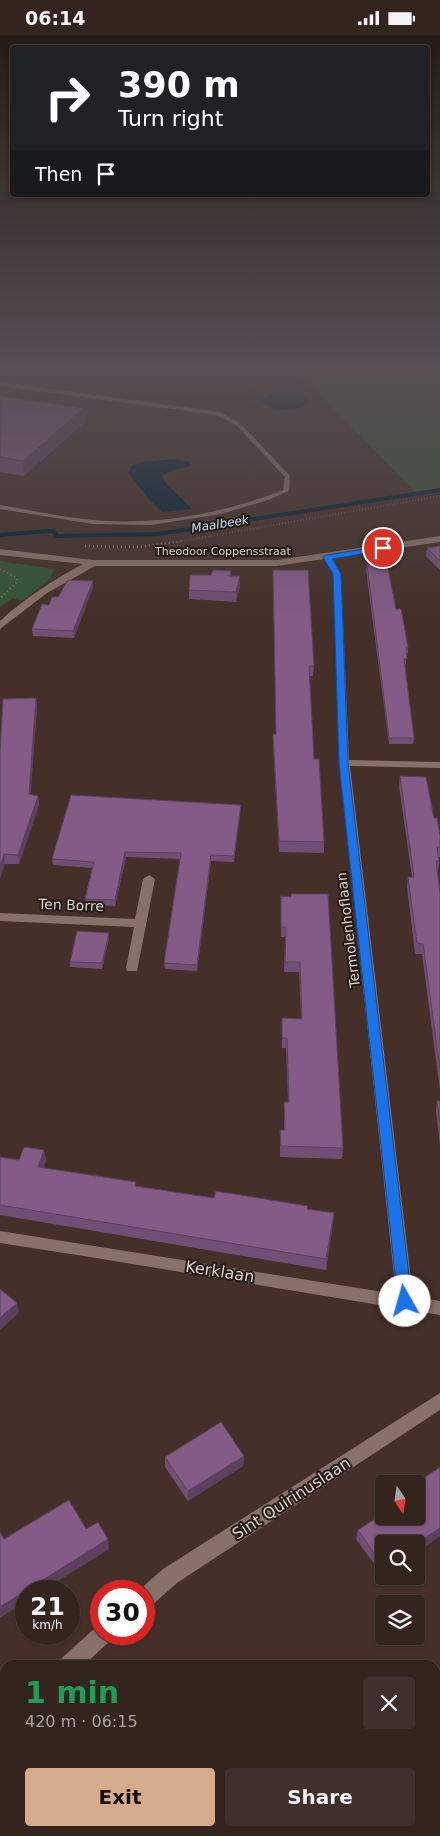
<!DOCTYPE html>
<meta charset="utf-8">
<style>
:root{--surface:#33241e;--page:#3e302b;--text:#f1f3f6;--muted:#a9a4a4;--line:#4e413c;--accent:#d6ab8b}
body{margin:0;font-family:"DejaVu Sans",sans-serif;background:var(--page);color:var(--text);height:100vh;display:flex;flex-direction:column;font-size:19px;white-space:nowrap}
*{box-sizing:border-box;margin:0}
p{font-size:16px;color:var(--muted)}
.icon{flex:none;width:28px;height:28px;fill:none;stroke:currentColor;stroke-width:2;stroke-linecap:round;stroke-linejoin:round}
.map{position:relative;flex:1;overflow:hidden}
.sheet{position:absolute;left:0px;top:1625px;width:440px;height:176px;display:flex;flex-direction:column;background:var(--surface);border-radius:15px 15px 0 0;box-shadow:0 1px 4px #0004,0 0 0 1px var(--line)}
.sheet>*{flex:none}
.banner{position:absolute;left:10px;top:10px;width:420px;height:152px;border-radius:5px;box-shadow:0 1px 4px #0004,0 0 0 1px var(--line);background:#202124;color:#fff;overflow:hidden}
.needle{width:32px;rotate:167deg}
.fabs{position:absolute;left:375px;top:1440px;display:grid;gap:10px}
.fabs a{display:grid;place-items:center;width:50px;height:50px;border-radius:5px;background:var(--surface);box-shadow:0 1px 4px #0004,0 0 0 1px var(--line);font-size:25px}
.speed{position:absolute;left:15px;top:1545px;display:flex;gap:10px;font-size:25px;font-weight:700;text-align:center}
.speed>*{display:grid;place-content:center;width:65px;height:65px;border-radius:50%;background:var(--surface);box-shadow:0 1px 4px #0004,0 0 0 1px var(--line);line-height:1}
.speed small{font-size:12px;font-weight:400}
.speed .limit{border:8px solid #d22;background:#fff;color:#111}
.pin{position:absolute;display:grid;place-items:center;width:42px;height:42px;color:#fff;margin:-21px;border:2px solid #fff;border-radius:50%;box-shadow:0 1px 5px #0007}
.me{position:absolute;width:55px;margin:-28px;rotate:353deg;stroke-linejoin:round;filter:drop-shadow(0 0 4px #0008)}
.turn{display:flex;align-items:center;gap:18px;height:105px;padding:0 25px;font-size:22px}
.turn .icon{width:65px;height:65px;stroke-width:2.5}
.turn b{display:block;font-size:35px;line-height:42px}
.then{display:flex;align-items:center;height:48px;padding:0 25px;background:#0003;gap:10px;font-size:19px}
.round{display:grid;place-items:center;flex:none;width:52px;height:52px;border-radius:5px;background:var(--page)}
.head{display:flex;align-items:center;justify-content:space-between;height:85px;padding:0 25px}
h1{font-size:30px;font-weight:700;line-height:38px;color:#1e9e55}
.button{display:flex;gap:10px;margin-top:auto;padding:10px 25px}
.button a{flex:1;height:58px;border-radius:5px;background:var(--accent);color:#111;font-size:20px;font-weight:700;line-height:58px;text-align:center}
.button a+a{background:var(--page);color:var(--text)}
.status{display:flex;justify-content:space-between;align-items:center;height:35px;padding:0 25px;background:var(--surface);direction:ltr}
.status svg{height:14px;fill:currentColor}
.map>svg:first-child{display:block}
</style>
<div class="status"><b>06:14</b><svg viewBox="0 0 49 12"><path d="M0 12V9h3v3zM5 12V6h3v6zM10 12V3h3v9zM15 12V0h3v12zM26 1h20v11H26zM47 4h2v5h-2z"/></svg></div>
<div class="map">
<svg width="440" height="1801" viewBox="0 0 440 1801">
<rect width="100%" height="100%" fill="#443028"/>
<path fill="#335534" d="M 291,330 L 440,330 L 440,454 L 415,457 Z
M 0,526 L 54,534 L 50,544 L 22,566 L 13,563 L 0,572 Z"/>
<path fill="#052436" d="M 353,330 L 432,330 C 408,339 376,345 353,330 Z
M 286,357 L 306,361 L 309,367 C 299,378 271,378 262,366 C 266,357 277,357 286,357 Z
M 173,424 L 190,427 L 191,431 L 170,436 L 162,441 L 165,447 L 192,474 L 162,477 L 149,464 L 128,438 L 132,431 L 141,427 Z"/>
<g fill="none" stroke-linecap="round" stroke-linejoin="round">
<path stroke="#052436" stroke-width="4" d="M 0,500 L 47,496 L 53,496 L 57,501 L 158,499 L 440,455"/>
<path stroke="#82716a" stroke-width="2" stroke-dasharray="0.5 2.5" stroke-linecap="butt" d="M 176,507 L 440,461"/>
<path stroke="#82716a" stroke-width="2.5" stroke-dasharray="1 3" stroke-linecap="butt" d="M 85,511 L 138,512 L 183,506
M 0,534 L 17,543 L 17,547 L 0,564"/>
<path stroke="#82716a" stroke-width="5" stroke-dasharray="2 5.5" stroke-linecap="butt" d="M 0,1654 L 5,1653"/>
<path fill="#887168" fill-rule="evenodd" d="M 0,347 L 220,377 L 240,388 L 290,441 L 289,456 L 268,465 L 221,479 L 151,490 L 93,489 L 0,474 L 0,470 C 35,476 71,484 106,486 C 167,489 227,477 283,455 L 285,442 L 236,390 L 216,380 L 0,351 Z"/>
<path fill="#887168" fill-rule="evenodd" d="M 440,501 L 440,507 L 332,523 L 341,539 L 349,725 L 440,727 L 440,733 L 350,731 L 413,1261 L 440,1266 L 440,1280 L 90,1222 L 0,1208 L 0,1196 L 396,1259 L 339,728 L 333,539 L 324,524 L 277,531 L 95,531 L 47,558 L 0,594 L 0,586 C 25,563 53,545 83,529 L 0,520 L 0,514 L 93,525 L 277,525 Z
M 149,840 L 155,844 L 137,936 L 127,936 L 126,933 L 134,892 L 0,886 L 0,878 L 135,884 L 143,844 Z
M 440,1358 L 440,1375 L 177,1548 L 151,1571 L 144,1573 L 144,1556 L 138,1556 L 163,1534 Z
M 101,1590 L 101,1599 L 113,1599 L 110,1606 L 84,1630 L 59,1630 L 62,1623 L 96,1592 Z
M 5,1681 L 5,1704 L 0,1706 L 0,1683 Z"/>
</g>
<path fill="#714e73" d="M 0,361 L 84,373 L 85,387 L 24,441 L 0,437 Z
M 440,511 L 440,535 L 426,521 L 427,513 Z
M 367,529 L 396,574 L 408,612 L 408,618 L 406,618 L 406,630 L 405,630 L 414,703 L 413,709 L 389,709 L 366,535 Z
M 273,535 L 314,631 L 313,641 L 309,641 L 314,724 L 324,807 L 324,818 L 279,817 L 273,709 L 273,699 L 276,699 Z
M 231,536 L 231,541 L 240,551 L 236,567 L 189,564 L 189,555 L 211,540 Z
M 93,546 L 93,552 L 74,603 L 33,601 L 32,594 L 49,570 L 58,562 Z
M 36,663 L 37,672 L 30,760 L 38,761 L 39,770 L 19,829 L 5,829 L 0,843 L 0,717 Z
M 400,741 L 434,783 L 440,800 L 440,822 L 439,822 L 439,826 L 438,836 L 437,836 L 440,858 L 440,1055 L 422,919 L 415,919 L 407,852 L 408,842 L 412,842 L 399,751 Z
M 241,770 L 234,827 L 211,826 L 197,936 L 165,934 L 164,928 L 180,824 L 126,822 L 115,871 L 86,869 L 85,864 L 92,833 L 53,830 L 52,824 Z
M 291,862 L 343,1113 L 342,1124 L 280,1122 L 280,1095 L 284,1095 L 284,1067 L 288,1067 L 286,1013 L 282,1013 L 282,983 L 301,984 L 299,937 L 284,937 L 285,902 L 281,902 L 281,872 Z
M 109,898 L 109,903 L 102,934 L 70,932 L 70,927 Z
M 437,1066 L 440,1066 L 440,1111 L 436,1076 Z
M 44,1115 L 46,1126 L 43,1133 L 136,1151 L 214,1163 L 307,1174 L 334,1178 L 333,1189 L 326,1235 L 0,1180 L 0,1122 L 19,1125 Z
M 244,1421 L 243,1431 L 188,1466 L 165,1432 L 165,1422 Z
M 440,1432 L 440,1501 L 416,1517 L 416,1509 L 384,1509 L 384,1539 L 382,1540 L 356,1504 L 358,1495 L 416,1481 Z
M 435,1654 L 440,1657 L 440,1791 L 435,1788 Z"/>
<path fill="#5c405e" d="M 84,373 L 85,387 L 24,441 L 23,426 Z
M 240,541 L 240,551 L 236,567 L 236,557 Z
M 93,546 L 93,552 L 74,603 L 73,596 Z
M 36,663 L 37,672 L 30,768 L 29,759 Z
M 38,761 L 39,770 L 19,829 L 18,820 Z
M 125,817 L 126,822 L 115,871 L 115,865 Z
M 4,819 L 5,829 L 0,843 L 0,831 Z
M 211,820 L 211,826 L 197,936 L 197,930 Z
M 109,898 L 109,903 L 102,934 L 102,928 Z
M 44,1115 L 46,1126 L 40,1143 L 38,1132 Z
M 334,1178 L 333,1189 L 326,1235 L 326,1224 Z
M 17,1268 L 19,1278 L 0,1295 L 0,1283 Z
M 244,1421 L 243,1431 L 188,1466 L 188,1456 Z
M 440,1493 L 440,1501 L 416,1517 L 416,1509 Z
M 108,1504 L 109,1514 L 42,1556 L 26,1556 L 26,1566 L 0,1583 L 0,1572 Z
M 384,1531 L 384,1539 L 382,1540 L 383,1531 Z
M 390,1796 L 392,1796 L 390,1801 L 388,1801 Z"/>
<path fill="#835b86" stroke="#5c405e" d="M 0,361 L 84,373 L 23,426 L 0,422 Z
M 440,511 L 440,526 L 427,513 Z
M 367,529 L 387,529 L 396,574 L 401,574 L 408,612 L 406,612 L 407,624 L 404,624 L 414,703 L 389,703 Z
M 213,535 L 231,536 L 229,541 L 240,541 L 236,557 L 189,555 L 190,540 L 211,540 Z
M 273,535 L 308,535 L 314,631 L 309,631 L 314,724 L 319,724 L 324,807 L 279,806 L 273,699 L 276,699 Z
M 68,545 L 93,546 L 73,596 L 32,594 L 42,569 L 49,570 L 52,562 L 58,562 Z
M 36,663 L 29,759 L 38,761 L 18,820 L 4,819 L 0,831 L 0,717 L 3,664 Z
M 400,741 L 426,742 L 434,783 L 437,783 L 440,800 L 440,812 L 437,812 L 439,826 L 436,826 L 440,858 L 440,1033 L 423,909 L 417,908 L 408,842 L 414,842 Z
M 71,760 L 241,770 L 234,821 L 211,820 L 197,930 L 164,928 L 181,818 L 125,817 L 115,865 L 85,864 L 94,827 L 52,824 Z
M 291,859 L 328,859 L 343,1113 L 281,1111 L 280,1095 L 285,1095 L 284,1067 L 289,1067 L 287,1003 L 282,1003 L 282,983 L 302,984 L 300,927 L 285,927 L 286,892 L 281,892 L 281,861 L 291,862 Z
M 77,896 L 109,898 L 102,928 L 70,927 Z
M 437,1066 L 440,1066 L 440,1088 Z
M 24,1112 L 44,1115 L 38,1132 L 136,1147 L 135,1151 L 187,1159 L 214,1163 L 216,1156 L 308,1171 L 307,1174 L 334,1178 L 326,1224 L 0,1170 L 0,1122 L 19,1125 Z
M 0,1254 L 17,1268 L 0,1283 Z
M 221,1387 L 244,1421 L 188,1456 L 165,1422 Z
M 440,1432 L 440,1493 L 416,1509 L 384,1509 L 383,1531 L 358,1495 L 384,1478 L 384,1481 L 416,1481 L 416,1449 L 415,1449 Z
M 69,1465 L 86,1494 L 98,1487 L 108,1504 L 0,1572 L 0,1497 L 4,1504 Z
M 435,1654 L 440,1657 L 440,1777 L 435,1773 Z
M 97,1796 L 390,1796 L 388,1801 L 94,1801 Z"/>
<linearGradient id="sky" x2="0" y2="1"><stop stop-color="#251a16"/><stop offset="0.57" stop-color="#564e53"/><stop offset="1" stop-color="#564e53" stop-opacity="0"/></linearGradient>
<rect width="440" height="582" fill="url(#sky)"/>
<path fill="#1a73e8" stroke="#114b97" d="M 383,511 L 386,512 L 386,515 L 332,524 L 341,539 L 348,728 L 412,1266 L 410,1270 L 405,1272 L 400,1270 L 398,1266 L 339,728 L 333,539 L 323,522 L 327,520 Z"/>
<g text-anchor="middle" stroke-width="4" stroke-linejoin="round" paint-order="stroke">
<g font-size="11" fill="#ded1cc" stroke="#241b17">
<text x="223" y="520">Theodoor Coppensstraat</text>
</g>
<g font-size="12" font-style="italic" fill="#c1e0f6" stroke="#241b17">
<text transform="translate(220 489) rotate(-9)" y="4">Maalbeek</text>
</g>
<g font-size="14" fill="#ded1cc" stroke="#241b17">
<text transform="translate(71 870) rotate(2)" y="5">Ten Borre</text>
<text transform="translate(348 895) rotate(-97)" y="5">Termolenhoflaan</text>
</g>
<g font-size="16" fill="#ded1cc" stroke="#241b17">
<text transform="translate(220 1236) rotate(9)" y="6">Kerklaan</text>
<text transform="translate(291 1463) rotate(-33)" y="6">Sint Quirinuslaan</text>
</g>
</g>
</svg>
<div class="fabs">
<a><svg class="needle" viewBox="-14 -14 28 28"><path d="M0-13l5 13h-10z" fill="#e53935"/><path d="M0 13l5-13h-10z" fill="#a9a4a4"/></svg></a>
<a><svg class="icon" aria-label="search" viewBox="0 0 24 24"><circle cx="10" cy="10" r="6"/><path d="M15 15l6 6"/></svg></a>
<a><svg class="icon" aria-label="layers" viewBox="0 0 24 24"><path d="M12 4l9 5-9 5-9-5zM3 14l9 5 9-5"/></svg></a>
</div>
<div class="speed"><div>21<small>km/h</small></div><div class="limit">30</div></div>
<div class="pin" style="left:383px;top:513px;background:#d93025"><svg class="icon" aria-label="arrive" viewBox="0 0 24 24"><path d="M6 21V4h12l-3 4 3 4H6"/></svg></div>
<svg class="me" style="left:405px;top:1266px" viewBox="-20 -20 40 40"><circle r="19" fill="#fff"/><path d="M0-13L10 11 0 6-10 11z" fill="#1a73e8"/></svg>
<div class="banner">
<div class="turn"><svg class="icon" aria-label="right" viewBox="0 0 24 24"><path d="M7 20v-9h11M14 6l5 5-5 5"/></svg><div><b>390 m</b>Turn right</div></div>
<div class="then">Then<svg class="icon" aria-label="arrive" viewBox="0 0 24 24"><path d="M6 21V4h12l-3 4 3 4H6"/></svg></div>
</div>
<section class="sheet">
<div class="head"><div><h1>1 min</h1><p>420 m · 06:15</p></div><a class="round"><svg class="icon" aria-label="close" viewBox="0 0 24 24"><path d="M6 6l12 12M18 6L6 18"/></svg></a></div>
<div class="button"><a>Exit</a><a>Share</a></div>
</section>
</div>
